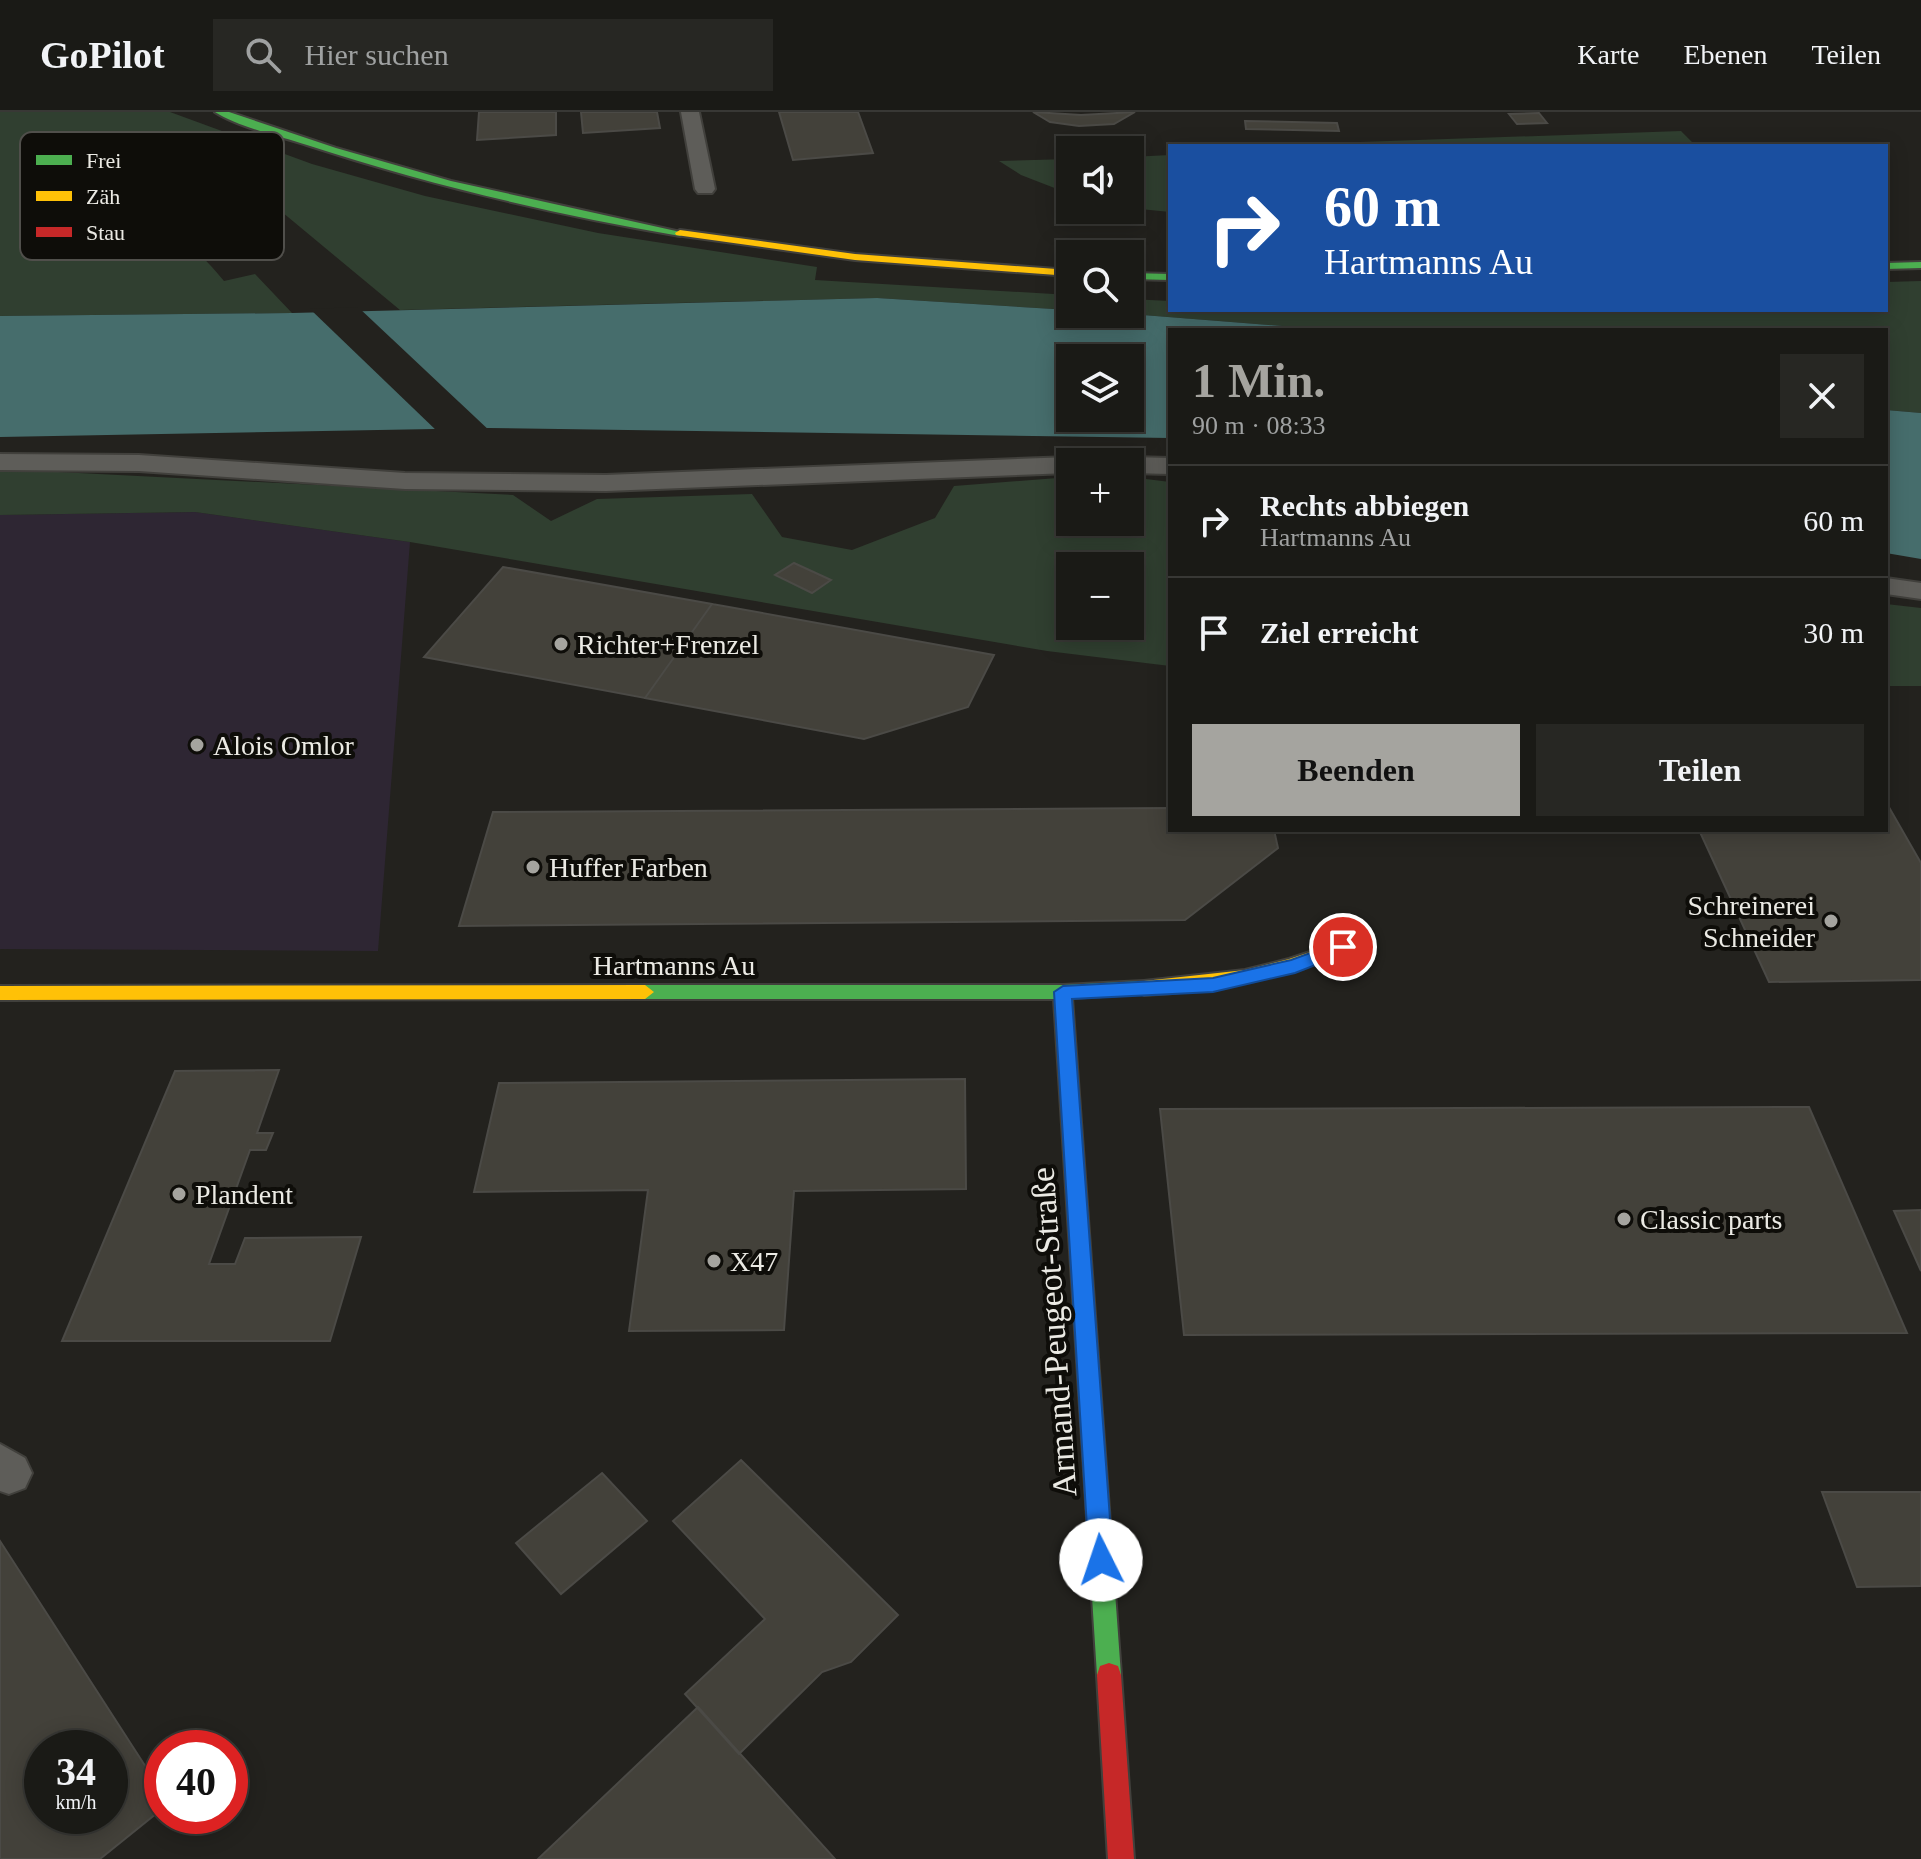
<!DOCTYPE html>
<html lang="de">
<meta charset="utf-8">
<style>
:root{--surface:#1a1a16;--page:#272723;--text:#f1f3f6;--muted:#9fa1a1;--line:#383835;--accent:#a5a49f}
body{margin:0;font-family:"Times New Roman",serif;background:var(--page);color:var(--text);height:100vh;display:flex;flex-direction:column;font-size:30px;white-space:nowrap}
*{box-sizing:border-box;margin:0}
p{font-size:26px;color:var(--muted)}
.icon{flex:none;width:44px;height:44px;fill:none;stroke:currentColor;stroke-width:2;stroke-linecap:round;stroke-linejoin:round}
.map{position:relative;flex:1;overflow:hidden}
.drawer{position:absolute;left:1168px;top:216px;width:720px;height:504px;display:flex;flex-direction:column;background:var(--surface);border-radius:0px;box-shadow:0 4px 20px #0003,0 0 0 2px var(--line)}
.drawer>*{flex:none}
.hud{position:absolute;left:1168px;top:32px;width:720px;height:168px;border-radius:0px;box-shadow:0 4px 20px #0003,0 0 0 2px var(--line);background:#1a4fa0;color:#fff;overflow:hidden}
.fabs{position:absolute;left:1056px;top:24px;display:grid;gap:16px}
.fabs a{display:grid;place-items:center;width:88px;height:88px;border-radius:0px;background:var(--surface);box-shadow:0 4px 20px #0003,0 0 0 2px var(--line);font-size:40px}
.speed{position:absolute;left:24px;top:1618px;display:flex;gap:16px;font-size:40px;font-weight:700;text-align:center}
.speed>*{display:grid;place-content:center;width:104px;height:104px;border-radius:50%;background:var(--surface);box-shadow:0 4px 20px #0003,0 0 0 2px var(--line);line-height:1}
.speed small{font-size:20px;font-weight:400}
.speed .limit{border:12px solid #d22;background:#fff;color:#111}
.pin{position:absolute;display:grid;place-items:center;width:68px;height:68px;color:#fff;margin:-34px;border:4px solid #fff;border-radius:50%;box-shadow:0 2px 8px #0007}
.me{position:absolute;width:88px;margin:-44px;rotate:356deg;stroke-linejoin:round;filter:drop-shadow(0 0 6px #0008)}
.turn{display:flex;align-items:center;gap:28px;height:168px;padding:0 24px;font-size:36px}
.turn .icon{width:104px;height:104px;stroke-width:2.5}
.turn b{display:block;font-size:56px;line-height:68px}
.round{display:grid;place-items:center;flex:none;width:84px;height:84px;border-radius:0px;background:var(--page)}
.headline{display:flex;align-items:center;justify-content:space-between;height:136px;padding:0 24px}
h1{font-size:48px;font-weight:700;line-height:60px;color:var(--accent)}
.cta{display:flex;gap:16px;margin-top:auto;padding:16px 24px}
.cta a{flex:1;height:92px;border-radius:0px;background:var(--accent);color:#111;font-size:32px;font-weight:700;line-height:92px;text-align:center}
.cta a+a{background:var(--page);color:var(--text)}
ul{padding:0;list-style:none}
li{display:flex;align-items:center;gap:24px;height:112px;padding:0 24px;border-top:2px solid var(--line)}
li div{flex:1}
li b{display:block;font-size:30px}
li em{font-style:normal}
header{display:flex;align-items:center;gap:48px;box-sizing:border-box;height:112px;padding:0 40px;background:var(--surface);border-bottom:2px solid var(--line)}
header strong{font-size:38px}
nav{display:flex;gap:44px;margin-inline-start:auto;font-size:28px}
.search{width:560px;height:72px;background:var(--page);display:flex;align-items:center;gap:20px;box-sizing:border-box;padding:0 28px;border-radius:0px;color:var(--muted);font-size:30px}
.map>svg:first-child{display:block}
</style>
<header>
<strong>GoPilot</strong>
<div class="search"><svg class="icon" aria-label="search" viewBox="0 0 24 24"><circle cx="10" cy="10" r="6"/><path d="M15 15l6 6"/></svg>Hier suchen</div>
<nav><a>Karte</a><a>Ebenen</a><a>Teilen</a></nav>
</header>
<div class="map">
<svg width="1921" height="1747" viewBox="0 0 1921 1747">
<rect width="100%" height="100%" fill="#23221e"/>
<path fill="#2e2633" d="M 195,400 L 410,430 L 378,839 L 0,837 L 0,403 Z"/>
<path fill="#303f30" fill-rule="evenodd" d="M 0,0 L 170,0 L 312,52 L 425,84 L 598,121 L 817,155 L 815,168 L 1070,183 L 1070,198 L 877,186 L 400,198 L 212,42 L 109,71 C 152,99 191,129 224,169 L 255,162 L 292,201 L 0,204 Z
M 1681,19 L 1696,34 L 1361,34 L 1360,30 Z
M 1170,43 L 1170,100 L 1130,96 L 1130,45 Z
M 1070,47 L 1070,82 L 1021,63 L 999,49 Z
M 1921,169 L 1921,301 L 1886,298 L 1886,218 L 1333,218 L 1130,202 L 1130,187 L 1170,189 L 1170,198 L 1886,198 L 1886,170 Z
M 0,357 L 513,383 L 551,409 L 597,387 L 752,382 L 782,425 L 852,438 L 935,406 L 954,374 L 1070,365 L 1070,410 L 1130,410 L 1130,365 L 1170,370 L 1170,554 L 1047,539 L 410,430 L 195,400 L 0,403 ZM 1070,454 L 1130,454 L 1130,514 L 1070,514 Z
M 1886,492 L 1921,496 L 1921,574 L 1886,574 Z"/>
<path fill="#466d6c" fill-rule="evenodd" d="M 877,186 L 1070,198 L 1070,202 L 1130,202 L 1333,218 L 1170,218 L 1170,326 L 489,316 L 0,325 L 0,204 L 292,201 ZM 1070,246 L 1130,246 L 1130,306 L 1070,306 Z
M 1886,298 L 1921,301 L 1921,447 L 1886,441 Z"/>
<path fill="#23221e" d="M 358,195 L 492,321 L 439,321 L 310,197 Z"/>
<path fill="#43413a" stroke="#4b4a46" stroke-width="2" fill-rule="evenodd" d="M 479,0 L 556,0 L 556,23 L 477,28 Z
M 581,0 L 657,0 L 660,16 L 583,21 Z
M 779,0 L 858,0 L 873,41 L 793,48 Z
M 1033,0 L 1081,3 L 1135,0 L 1114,12 L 1079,14 L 1050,10 Z
M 1539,1 L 1547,11 L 1517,12 L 1509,2 Z
M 1245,9 L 1337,11 L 1339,19 L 1246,17 Z
M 794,451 L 831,468 L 812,481 L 775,463 Z
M 503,455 L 712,492 L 645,586 L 424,545 Z
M 712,492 L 729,495 L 994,543 L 968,595 L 864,627 L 645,586 Z
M 1886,690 L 1921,751 L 1921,868 L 1769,870 L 1699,718 L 1886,718 Z
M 1170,696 L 1170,718 L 1274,718 L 1278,736 L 1185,808 L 459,814 L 493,700 Z
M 279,958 L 257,1021 L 273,1021 L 266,1038 L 250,1038 L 209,1152 L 235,1152 L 245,1126 L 361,1125 L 330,1229 L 62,1229 L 175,959 Z
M 965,967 L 966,1077 L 794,1079 L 784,1218 L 629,1219 L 648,1078 L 474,1080 L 499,971 Z
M 1809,995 L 1907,1221 L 1184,1223 L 1160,997 Z
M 1921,1098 L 1921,1159 L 1894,1099 Z
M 741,1348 L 898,1503 L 851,1550 L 822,1560 L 739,1642 L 685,1582 L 765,1507 L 673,1409 Z
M 602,1361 L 647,1409 L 561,1482 L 516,1431 Z
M 1822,1380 L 1921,1380 L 1921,1474 L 1857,1475 Z
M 0,1429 L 162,1680 L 162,1697 L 100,1747 L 0,1747 ZM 42,1636 L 110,1636 L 110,1704 L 42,1704 Z
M 698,1595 L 835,1747 L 538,1747 Z"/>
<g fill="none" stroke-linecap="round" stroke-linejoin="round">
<defs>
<path id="lane" d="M 681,0 L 699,0 L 715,77 L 712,81 L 698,81 L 695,77 Z
M 0,342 L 139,343 L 405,361 L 606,363 L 1070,345 L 1081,350 L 1070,350 L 1070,361 L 606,379 L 405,377 L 139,359 L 0,358 Z
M 1130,345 L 1170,346 L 1170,362 L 1130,361 L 1130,350 L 1119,350 Z
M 1886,466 L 1921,471 L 1921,487 L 1886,482 Z
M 0,1332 L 25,1346 L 32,1361 L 25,1376 L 9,1382 L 0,1379 Z"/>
<path id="fast" d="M 215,0 L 229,0 L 336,36 L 451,69 L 685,121 L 680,124 C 553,102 429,73 307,33 C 280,24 238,15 215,0 Z
M 1921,150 L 1921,156 L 1886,157 L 1886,151 Z
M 1130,161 L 1170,162 L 1170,168 L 1130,167 Z
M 1144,869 L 1150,871 L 1153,876 L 1150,881 L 1072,886 L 1121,1563 L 1118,1572 L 1109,1575 L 1100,1572 L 1097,1563 L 1054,887 L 645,887 L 636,880 L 645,873 L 1063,873 Z"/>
<path id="slow" d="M 680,118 L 855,142 L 1070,158 L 1070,164 L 855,148 L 676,123 L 675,121 Z
M 1343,829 L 1352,835 L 1349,839 C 1282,865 1216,879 1144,883 L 1135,876 L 1144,869 L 1245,858 L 1289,847 Z
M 645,873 L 654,880 L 645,887 L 0,888 L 0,874 Z"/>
<path id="jam" d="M 1109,1551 L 1118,1554 L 1121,1563 L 1134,1747 L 1108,1747 L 1097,1563 L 1100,1554 Z"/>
</defs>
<use href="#lane" stroke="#41403c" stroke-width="4"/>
<use href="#fast" stroke="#41403c" stroke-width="4"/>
<use href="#slow" stroke="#41403c" stroke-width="4"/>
<use href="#jam" stroke="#41403c" stroke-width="4"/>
<use href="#lane" fill="#5e5d59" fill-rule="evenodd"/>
<use href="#fast" fill="#4caf50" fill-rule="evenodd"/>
<use href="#slow" fill="#ffc107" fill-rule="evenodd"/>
<use href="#jam" fill="#c62828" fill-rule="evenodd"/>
</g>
<path fill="#1a73e8" stroke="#114b97" stroke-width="2" d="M 1343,829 L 1352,835 L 1349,840 L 1295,861 L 1213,880 L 1072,887 L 1113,1448 L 1109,1456 L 1101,1459 L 1093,1456 L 1089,1448 L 1054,880 L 1063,874 L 1213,866 L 1291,848 Z"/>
<g fill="#a5a49f" stroke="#0e0d09" stroke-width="3">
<circle cx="561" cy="532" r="8"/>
<circle cx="197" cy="633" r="8"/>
<circle cx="533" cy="755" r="8"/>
<circle cx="1831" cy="809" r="8"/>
<circle cx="179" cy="1082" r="8"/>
<circle cx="1624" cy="1107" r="8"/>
<circle cx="714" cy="1149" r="8"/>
</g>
<g text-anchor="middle" stroke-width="8" stroke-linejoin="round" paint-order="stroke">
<g font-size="28" fill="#ebeae4" stroke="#0e0d09" text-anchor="start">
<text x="577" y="542">Richter+Frenzel</text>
<text x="213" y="643">Alois Omlor</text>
<text x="549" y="765">Huffer Farben</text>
<text x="1815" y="803" text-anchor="end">Schreinerei<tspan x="1815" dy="32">Schneider</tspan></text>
<text x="195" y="1092">Plandent</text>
<text x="1640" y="1117">Classic parts</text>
<text x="730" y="1159">X47</text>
</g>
<g font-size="28" fill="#ebeae4" stroke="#0e0d09">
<text x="674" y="863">Hartmanns Au</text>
</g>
<g font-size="34" fill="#ebeae4" stroke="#0e0d09">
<text transform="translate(1053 1220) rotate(-94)" y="12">Armand-Peugeot-Straße</text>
</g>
</g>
<rect x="20" y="20" width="264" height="128" rx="12" fill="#0e0d09" stroke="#504f4b" stroke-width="2"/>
<rect x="36" y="43" width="36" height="10" fill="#4caf50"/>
<rect x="36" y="79" width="36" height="10" fill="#ffc107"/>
<rect x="36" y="115" width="36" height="10" fill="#c62828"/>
<g font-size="22" fill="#ebeae4">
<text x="86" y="56">Frei</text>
<text x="86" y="92">Zäh</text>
<text x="86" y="128">Stau</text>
</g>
</svg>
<div class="fabs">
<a><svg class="icon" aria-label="sound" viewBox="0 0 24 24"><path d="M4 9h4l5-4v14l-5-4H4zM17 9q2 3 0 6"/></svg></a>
<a><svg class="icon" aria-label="search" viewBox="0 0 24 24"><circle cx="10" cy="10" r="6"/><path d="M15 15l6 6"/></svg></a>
<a><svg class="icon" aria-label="layers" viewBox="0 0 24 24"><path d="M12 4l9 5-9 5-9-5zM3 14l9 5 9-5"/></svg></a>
<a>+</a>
<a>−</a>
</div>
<div class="speed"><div>34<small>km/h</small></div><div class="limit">40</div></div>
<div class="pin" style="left:1343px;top:835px;background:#d93025"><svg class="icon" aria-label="arrive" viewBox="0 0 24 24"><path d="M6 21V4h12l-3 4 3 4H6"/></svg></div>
<svg class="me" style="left:1101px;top:1448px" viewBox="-20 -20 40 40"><circle r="19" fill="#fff"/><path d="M0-13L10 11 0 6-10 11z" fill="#1a73e8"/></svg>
<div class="hud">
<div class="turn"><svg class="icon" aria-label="right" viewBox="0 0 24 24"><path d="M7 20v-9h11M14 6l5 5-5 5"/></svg><div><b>60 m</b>Hartmanns Au</div></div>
</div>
<section class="drawer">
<div class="headline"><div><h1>1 Min.</h1><p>90 m · 08:33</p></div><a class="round"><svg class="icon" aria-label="close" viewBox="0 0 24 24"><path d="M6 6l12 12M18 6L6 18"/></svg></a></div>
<ul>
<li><svg class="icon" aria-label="right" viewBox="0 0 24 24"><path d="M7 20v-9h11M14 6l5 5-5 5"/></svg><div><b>Rechts abbiegen</b><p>Hartmanns Au</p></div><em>60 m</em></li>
<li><svg class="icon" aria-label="arrive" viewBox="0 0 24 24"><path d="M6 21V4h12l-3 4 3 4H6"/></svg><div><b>Ziel erreicht</b></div><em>30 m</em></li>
</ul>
<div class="cta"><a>Beenden</a><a>Teilen</a></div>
</section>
</div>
